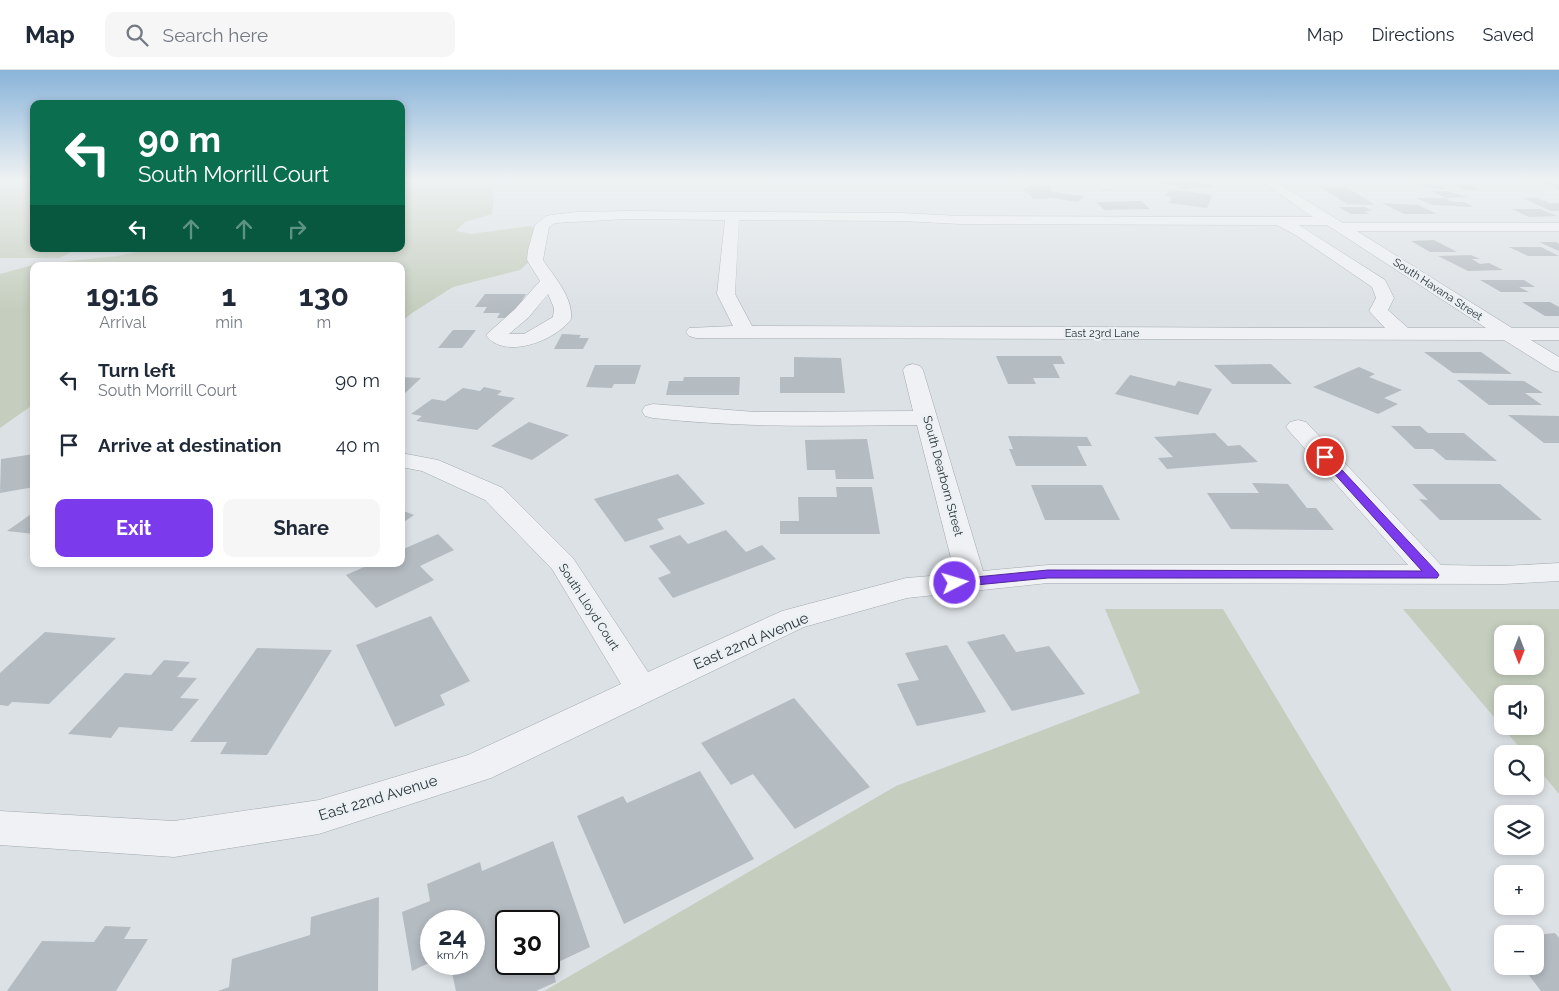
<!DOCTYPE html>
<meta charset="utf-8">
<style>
:root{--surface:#fff;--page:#f6f6f7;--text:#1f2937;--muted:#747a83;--line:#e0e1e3;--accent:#7c3aed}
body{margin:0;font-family:Raleway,sans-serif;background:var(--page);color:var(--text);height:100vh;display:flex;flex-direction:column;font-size:19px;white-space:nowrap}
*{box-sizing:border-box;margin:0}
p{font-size:16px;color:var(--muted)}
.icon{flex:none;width:28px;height:28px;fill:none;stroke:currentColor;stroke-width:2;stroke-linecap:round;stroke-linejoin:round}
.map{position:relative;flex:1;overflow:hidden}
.details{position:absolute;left:30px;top:192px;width:375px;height:305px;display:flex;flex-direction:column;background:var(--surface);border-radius:10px;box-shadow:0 2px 8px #0003}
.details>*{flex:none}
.banner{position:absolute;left:30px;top:30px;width:375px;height:152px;border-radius:10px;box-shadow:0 2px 8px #0003;background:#0b6e4f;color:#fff;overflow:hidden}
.needle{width:32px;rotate:180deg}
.fabs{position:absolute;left:1494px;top:555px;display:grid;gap:10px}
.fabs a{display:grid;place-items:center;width:50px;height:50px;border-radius:10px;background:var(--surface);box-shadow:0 2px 8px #0003;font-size:25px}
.speed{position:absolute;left:420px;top:840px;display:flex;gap:10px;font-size:25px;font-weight:700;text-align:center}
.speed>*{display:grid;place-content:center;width:65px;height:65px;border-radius:50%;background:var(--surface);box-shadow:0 2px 8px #0003;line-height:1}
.speed small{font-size:12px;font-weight:400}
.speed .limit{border:2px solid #111;border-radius:8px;background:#fff;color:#111}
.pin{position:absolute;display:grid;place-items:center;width:42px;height:42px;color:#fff;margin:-21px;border:2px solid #fff;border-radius:50%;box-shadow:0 1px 5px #0007}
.me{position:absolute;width:55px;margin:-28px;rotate:85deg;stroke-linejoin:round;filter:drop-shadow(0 0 4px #0008)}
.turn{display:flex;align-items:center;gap:18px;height:105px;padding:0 25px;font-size:22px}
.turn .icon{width:65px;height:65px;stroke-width:2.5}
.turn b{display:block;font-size:35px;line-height:42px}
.lanes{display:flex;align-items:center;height:48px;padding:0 25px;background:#0003;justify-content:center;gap:25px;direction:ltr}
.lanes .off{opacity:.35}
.eta{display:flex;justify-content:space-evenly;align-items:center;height:85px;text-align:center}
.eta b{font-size:30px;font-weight:700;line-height:35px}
.cta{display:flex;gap:10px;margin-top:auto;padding:10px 25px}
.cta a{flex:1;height:58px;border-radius:10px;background:var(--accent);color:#fff;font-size:20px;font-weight:700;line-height:58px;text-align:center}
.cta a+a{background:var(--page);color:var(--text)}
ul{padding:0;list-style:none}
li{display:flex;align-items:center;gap:15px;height:65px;padding:0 25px}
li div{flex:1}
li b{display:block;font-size:19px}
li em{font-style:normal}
header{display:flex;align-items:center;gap:30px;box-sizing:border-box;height:70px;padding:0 25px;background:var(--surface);border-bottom:1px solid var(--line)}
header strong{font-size:24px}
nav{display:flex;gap:28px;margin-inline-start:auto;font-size:18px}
.search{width:350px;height:45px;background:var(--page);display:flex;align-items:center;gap:12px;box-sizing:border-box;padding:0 18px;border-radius:10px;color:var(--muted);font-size:19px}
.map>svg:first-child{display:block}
</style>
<header>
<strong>Map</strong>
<div class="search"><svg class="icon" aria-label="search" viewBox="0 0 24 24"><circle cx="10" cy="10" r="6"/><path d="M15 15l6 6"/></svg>Search here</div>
<nav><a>Map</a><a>Directions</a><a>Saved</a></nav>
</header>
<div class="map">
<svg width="1559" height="921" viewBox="0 0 1559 921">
<rect width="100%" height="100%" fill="#dce1e5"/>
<path fill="#c5cebe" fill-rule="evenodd" d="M 0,111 L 34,112 L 34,179 L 77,179 L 60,188 L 0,188 Z
M 401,111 C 422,111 475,104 491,118 C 496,123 492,138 492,144 L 465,152 L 456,161 L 471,164 L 530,156 L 537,158 L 530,191 L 520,200 L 453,217 L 412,243 L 401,252 L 401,196 L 34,196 L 34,334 L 0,358 L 0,204 L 33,195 L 117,186 L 152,179 L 401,179 Z
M 1105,539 L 1223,539 L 1452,921 L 544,921 L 896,716 L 1140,623 Z
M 1403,539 L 1559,539 L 1559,724 L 1535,695 L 1535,684 L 1525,684 ZM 1502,564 L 1535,564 L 1535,596 L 1502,596 ZM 1502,624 L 1535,624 L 1535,656 L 1502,656 Z"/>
<path fill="#b4bbc1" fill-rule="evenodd" d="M 1156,111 L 1199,111 L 1213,117 L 1181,119 L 1170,114 L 1164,114 Z
M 1537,112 L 1551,112 L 1559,115 L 1559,120 Z
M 1417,113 L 1436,114 L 1446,119 L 1427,118 Z
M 1049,115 L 1052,117 L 1049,119 L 1052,122 L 1084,126 L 1078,132 L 1052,128 L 1034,129 L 1022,118 L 1029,118 L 1026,116 Z
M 1456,115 L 1470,115 L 1480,120 L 1466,120 Z
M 1320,117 L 1348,118 L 1375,135 L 1347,134 Z
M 1169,119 L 1212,125 L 1207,138 L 1169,133 L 1172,127 L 1165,126 Z
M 1431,121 L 1447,121 L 1468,127 L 1446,128 Z
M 1416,128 L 1444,128 L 1453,132 L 1464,132 L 1474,137 L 1432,135 Z
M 1523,128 L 1538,128 L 1549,133 L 1559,133 L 1559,141 L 1551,141 Z
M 1141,131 L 1150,139 L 1104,140 L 1096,132 Z
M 1382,133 L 1418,135 L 1437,144 L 1404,144 Z
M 1338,137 L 1365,137 L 1373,141 L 1364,141 L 1370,144 L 1351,144 Z
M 1512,139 L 1540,139 L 1557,146 L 1529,147 Z
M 1434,170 L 1457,182 L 1430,182 L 1411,171 Z
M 1539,172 L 1556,172 L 1559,174 L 1559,181 Z
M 1509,177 L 1541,177 L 1559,186 L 1528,186 Z
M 1471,185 L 1480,189 L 1472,189 L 1480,194 L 1489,193 L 1503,200 L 1468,201 L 1438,186 Z
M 1480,210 L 1524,210 L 1535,217 L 1519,217 L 1529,222 L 1501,222 Z
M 485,224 L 526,224 L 511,248 L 497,248 L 500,243 L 483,243 L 487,237 L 475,237 Z
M 1522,232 L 1550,232 L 1559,237 L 1559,246 L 1545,246 Z
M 453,260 L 476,260 L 462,278 L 438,278 Z
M 562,264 L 581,265 L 579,268 L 589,268 L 583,279 L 554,279 Z
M 1424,282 L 1481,282 L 1512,304 L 1453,303 Z
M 996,286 L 1061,286 L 1065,294 L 1053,294 L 1060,308 L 1033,308 L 1036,314 L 1008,314 Z
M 794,287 L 841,288 L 845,323 L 780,323 L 780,307 L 794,307 Z
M 1271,294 L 1292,314 L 1232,314 L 1214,295 Z
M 595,295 L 641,295 L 635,314 L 614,314 L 612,318 L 586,317 Z
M 1359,297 L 1375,304 L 1369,307 L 1402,320 L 1384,328 L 1398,334 L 1378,344 L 1313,317 Z
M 1130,305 L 1175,316 L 1178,311 L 1212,319 L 1198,345 L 1115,324 Z
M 401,307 L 421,308 L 401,327 Z
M 684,307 L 740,307 L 739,325 L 666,325 L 669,311 L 683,311 Z
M 1457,310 L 1524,311 L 1543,323 L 1525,323 L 1542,335 L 1489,335 Z
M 484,317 L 502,321 L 497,325 L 515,328 L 477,360 L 416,351 L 422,346 L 411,344 L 432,329 L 445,331 L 463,318 L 480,321 Z
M 1508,345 L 1559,346 L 1559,373 L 1544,373 Z
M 529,352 L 569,365 L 532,390 L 491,376 Z
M 1391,356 L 1420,356 L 1428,363 L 1464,363 L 1497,391 L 1446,390 L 1433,379 L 1415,379 Z
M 1215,363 L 1228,376 L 1240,375 L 1258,392 L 1167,399 L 1158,388 L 1173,387 L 1154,367 Z
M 1008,366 L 1087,367 L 1092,376 L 1077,376 L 1087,396 L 1016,396 L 1009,379 L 1013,379 Z
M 867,369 L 874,409 L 836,409 L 835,400 L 807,400 L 805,370 Z
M 34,384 L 34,417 L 0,423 L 1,389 Z
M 678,404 L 705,434 L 657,449 L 664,459 L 625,472 L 594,429 Z
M 1252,413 L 1288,414 L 1307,438 L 1316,438 L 1334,460 L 1231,459 L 1207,423 L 1259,423 Z
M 1412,414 L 1500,414 L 1542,450 L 1440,450 L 1419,429 L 1428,430 Z
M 1031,415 L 1102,415 L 1120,450 L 1045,450 Z
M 836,417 L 872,417 L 880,464 L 780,464 L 780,451 L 799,451 L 798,427 L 837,427 Z
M 401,440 L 414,445 L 401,454 Z
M 34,442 L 34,464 L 7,461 Z
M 726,460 L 746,482 L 762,475 L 776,489 L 673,528 L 658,508 L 671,503 L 649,476 L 680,465 L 688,474 Z
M 438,464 L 454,480 L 420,496 L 434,510 L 376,538 L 346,505 L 371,494 L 401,494 L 401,480 Z
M 431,546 L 470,611 L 440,625 L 445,635 L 395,657 L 356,575 Z
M 45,562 L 116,568 L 49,634 L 12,632 L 8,636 L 0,635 L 0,603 Z
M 1004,564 L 1016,582 L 1049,576 L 1085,624 L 1012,641 L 967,572 Z
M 947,575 L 986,642 L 917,656 L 897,614 L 919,610 L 905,583 Z
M 257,578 L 332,580 L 267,685 L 220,684 L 227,672 L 190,672 Z
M 164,590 L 190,592 L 177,607 L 197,608 L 180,628 L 199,629 L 172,661 L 119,657 L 111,668 L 68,664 L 125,603 L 151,605 Z
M 794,628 L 870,717 L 795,759 L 753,704 L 731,715 L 701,673 Z
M 700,701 L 754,789 L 624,854 L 577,746 L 623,726 L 627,733 Z
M 553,771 L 590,877 L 552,895 L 556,912 L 536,921 L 456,921 L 450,894 L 474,894 L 474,851 L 431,851 L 431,892 L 412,901 L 402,842 L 430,831 L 427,814 L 480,792 L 482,801 ZM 506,851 L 549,851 L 549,894 L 506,894 Z
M 379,827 L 378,921 L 218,921 L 229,917 L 232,889 L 310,865 L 311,847 Z
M 105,856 L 131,857 L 124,869 L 148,869 L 116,921 L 7,921 L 42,871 L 94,872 Z
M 1555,863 L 1559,868 L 1559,921 L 1541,921 L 1522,896 L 1535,896 L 1535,865 Z"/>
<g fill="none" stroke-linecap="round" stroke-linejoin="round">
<defs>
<path id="minor" d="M 1095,111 L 1108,111 L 1114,116 L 1112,119 L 1102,119 Z
M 1261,111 L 1275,111 L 1343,153 L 1559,153 L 1559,161 L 1357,161 L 1512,258 L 1559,258 L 1559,270 L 1531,270 L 1559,287 L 1559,302 L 1552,300 L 1504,270 L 696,268 L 689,266 L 686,262 L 689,258 L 733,256 L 717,224 L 725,150 L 627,149 L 555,153 L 549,157 L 543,190 C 555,208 573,227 571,249 C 557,270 504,291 486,265 L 515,239 L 540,211 L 527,190 L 528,180 L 535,155 L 546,146 L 551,145 L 577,142 L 627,141 L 902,143 L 960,146 L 1313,147 ZM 739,150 L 902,151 L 960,154 L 1277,155 L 1297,166 L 1372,217 L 1376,228 L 1369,241 L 1385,258 L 752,256 L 735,224 ZM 1299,155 L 1327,155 L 1486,258 L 1408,258 L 1388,240 L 1394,228 L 1385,210 ZM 548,224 L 554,238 L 553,247 L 524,264 L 509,264 L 529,247 Z
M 913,294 L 920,296 L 923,300 L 983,501 L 1048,495 L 1408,495 L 1290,362 L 1286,357 L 1290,352 L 1298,350 L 1306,352 L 1441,495 L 1504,496 L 1559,493 L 1559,511 L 1504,514 L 1048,513 L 907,528 L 804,557 L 491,708 L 319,764 L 174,787 L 0,775 L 0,741 L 174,751 L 319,730 L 468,685 L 621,614 L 552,499 L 485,430 L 422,401 L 401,397 L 401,383 L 438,390 L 503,418 L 573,488 L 648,602 L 782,541 L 906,508 L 955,504 L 917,355 C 828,356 741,358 653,348 L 645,346 L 642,341 L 645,336 L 653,334 L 755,342 L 913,341 L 903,300 L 906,296 Z"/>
</defs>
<use href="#minor" stroke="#a2a9ae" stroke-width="1"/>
<use href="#minor" fill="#eff1f4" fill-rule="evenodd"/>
</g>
<linearGradient id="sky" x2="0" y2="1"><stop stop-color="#89b4d9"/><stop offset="0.46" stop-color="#eff2f3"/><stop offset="1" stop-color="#eff2f3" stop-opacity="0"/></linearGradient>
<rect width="1559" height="239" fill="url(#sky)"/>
<path fill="#7c3aed" stroke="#51269a" d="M 1325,384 L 1328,385 L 1437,502 L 1439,505 L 1437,508 L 1048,508 L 955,517 L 949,513 L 955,509 L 1048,500 L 1422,501 L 1321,389 L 1321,385 Z"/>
<g text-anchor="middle" stroke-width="4.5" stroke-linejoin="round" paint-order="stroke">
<g font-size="11" fill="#28313a" stroke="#ebf0f3">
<text transform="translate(1438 219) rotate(33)" y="4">South Havana Street</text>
<text x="1102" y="267">East 23rd Lane</text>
</g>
<g font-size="12" fill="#28313a" stroke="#ebf0f3">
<text transform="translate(943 406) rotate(75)" y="4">South Dearborn Street</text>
<text transform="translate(589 537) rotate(57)" y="4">South Lloyd Court</text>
</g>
<g font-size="15" fill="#28313a" stroke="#ebf0f3">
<text transform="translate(751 571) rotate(-23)" y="5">East 22nd Avenue</text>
<text transform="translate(378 728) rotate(-17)" y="5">East 22nd Avenue</text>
</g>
</g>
</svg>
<div class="fabs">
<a><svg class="needle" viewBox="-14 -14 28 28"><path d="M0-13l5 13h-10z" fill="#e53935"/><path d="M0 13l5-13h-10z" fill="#747a83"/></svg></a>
<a><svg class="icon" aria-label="sound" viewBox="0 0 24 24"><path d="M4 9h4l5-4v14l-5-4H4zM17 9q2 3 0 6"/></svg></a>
<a><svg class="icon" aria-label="search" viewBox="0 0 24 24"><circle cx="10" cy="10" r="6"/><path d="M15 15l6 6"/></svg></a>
<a><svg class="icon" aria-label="layers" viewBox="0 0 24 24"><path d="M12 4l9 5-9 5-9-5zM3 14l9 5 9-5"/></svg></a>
<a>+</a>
<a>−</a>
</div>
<div class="speed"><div>24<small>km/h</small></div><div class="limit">30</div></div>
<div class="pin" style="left:1325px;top:387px;background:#d93025"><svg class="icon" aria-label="arrive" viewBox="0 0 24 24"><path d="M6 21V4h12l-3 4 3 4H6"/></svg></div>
<svg class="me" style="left:955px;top:513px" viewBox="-20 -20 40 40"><circle r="17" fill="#7c3aed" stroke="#fff" stroke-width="3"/><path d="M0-11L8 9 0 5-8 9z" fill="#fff"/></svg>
<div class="banner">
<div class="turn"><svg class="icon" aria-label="left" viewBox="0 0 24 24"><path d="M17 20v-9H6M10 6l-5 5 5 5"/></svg><div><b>90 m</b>South Morrill Court</div></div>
<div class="lanes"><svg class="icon" aria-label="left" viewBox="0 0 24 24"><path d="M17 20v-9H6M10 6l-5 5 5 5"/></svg><svg class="icon off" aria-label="ahead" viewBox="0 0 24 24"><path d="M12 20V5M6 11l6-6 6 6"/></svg><svg class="icon off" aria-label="ahead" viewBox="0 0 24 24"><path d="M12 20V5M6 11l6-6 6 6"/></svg><svg class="icon off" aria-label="right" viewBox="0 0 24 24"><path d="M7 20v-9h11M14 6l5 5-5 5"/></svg></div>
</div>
<section class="details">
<div class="eta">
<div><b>19:16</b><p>Arrival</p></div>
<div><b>1</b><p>min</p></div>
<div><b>130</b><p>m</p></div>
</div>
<ul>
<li><svg class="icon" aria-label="left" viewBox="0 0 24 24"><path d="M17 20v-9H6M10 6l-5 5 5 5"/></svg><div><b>Turn left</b><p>South Morrill Court</p></div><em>90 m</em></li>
<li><svg class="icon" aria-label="arrive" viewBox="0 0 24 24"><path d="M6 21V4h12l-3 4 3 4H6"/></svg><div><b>Arrive at destination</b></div><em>40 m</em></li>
</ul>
<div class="cta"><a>Exit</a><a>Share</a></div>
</section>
</div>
